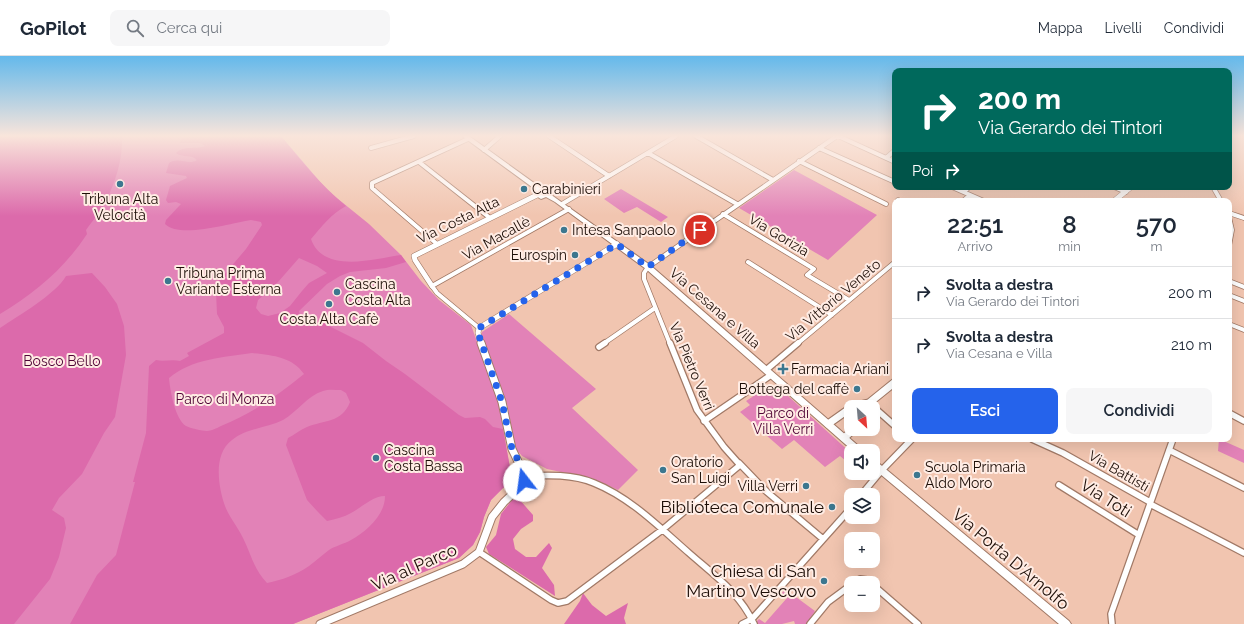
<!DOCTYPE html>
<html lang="it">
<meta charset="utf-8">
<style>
:root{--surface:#fff;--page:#f6f6f7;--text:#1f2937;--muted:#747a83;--line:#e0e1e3;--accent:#2563eb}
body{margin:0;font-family:Raleway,sans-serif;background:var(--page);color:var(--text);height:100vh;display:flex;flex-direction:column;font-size:15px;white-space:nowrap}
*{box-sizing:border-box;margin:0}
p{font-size:13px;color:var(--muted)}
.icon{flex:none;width:22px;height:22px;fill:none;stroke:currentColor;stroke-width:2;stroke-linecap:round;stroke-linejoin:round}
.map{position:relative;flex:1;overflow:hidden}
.drawer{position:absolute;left:892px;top:142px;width:340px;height:244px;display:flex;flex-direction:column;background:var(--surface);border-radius:8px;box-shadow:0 4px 16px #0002}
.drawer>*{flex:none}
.guide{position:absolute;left:892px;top:12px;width:340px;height:122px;border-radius:8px;box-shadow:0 4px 16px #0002;background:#00695c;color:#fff;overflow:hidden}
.needle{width:26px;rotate:154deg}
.buttons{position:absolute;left:844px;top:344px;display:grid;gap:8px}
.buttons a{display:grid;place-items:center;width:36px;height:36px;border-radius:8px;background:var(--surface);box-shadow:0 4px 16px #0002;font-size:20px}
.pin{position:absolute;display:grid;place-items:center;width:34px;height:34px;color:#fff;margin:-17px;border:2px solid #fff;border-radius:50%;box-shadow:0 1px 4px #0007}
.me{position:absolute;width:44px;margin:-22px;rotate:345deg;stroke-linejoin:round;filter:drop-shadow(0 0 3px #0008)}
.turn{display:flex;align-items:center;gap:14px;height:84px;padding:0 20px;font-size:18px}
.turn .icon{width:52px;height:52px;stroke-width:2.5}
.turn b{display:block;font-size:28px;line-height:34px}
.then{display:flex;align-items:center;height:38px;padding:0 20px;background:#0003;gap:8px;font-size:15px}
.eta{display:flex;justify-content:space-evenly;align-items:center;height:68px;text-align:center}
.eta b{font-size:24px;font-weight:600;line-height:28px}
.primary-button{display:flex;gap:8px;margin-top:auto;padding:8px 20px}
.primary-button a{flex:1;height:46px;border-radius:8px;background:var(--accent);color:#fff;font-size:16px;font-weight:600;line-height:46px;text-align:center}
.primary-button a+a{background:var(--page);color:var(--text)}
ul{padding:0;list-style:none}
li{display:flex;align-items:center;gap:12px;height:52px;padding:0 20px;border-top:1px solid var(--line)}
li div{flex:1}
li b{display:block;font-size:15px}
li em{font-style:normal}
header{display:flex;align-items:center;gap:24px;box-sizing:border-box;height:56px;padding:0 20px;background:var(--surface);border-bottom:1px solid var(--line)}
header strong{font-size:19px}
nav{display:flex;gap:22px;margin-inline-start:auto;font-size:14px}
.search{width:280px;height:36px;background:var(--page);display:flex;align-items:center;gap:10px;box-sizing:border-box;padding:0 14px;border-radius:8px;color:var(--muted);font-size:15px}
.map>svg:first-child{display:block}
</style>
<header>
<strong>GoPilot</strong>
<div class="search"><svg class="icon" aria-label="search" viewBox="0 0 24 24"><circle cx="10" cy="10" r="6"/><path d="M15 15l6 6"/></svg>Cerca qui</div>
<nav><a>Mappa</a><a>Livelli</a><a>Condividi</a></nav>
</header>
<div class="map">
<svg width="1244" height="568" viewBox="0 0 1244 568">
<rect width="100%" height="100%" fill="#f1c5b0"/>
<path fill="#e282b7" d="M 0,80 L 281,80 L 327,134 L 369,168 L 401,199 L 421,225 L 439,244 L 471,269 L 498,344 L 512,423 L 491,444 L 484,461 L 480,476 L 473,489 L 459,502 L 293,568 L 0,568 Z
M 794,114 L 877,159 L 828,204 L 739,152 Z
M 621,133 L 668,161 L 661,166 L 637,151 L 624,157 L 604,143 Z
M 509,258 L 596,333 L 572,352 L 638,414 L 618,434 L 594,423 L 547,413 L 522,400 L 516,393 L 507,348 L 481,279 L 482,276 Z
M 777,330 L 851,397 L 851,409 L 840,400 L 825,411 L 794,384 L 782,393 L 740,356 L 750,349 L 746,345 L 766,332 Z
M 1219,383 L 1244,394 L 1244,407 L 1218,395 Z
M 785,533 L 815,555 L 807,568 L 795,568 L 794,565 L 782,568 L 754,568 L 759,563 L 765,567 L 787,542 L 782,537 Z"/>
<path fill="#dc6aab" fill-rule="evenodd" d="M 0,80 L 122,80 C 123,102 116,124 107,143 C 102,154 93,164 86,174 L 87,178 C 64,213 36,236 0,258 Z
M 194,80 L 281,80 C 301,105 321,129 346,150 C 331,158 322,170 311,183 C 323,218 374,203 401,199 L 406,206 L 386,212 L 350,216 L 340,220 L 327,228 L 299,255 L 300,260 L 313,262 L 363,287 L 386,305 L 405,318 L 459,359 L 465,362 L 480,361 L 485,363 L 493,371 L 503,373 L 512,423 L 491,444 L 484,461 L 480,476 L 473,489 L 459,502 L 293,568 L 70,568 L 97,519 L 116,499 L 135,426 L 133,426 L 146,377 L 149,310 L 156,304 C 164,306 172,303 180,305 L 189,300 L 187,297 L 224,277 L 224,271 L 217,258 L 216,236 L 218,226 L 246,193 L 262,169 L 261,166 L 251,164 C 231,167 180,183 165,168 L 166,164 L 181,148 L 176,146 L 168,147 L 166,144 L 170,130 L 187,122 L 186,120 L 166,117 L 169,107 C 179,100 188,110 197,104 C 192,98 181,102 176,97 C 184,89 195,94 205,90 L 200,87 L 180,87 L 182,82 ZM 299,202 L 317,210 L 327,217 L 309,227 L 302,235 L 290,250 L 280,257 L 268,260 L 261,258 L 256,252 L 258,244 L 278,226 ZM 252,297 C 272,299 293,301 304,318 C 278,339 253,357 221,370 C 217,372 211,375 207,375 C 202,375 190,372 186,370 C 175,363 170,334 169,322 C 191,303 224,301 252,297 ZM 341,334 L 346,337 L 350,346 C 342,367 324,364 307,371 C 300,374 294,379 288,382 L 286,389 L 307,444 L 318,456 L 327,465 C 336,463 344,461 351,457 C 362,451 373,440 385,440 C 385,459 367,475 351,484 C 344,488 335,490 329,494 C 322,499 316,505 309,510 C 296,519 282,524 267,527 C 254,514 251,498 243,482 C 238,471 229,461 225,450 C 218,430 213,398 232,384 C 247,372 267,372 283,364 C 297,356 307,340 323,335 C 328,333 335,334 341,334 Z
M 92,217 L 105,231 L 117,248 L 124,270 L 126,299 L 115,361 L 104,377 L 82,418 L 59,442 L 52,454 L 64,462 L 66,472 L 59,501 L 50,523 L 14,568 L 0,568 L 0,272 C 18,260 56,238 66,220 Z
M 519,443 L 533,459 L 533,465 L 521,473 L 513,483 L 515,493 L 526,501 L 536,501 L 549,487 L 552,492 L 542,512 L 554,529 L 555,540 L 489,498 L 486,491 L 496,479 L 501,458 L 512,444 Z
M 583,537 L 592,549 L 606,560 L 628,547 L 624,562 L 626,568 L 564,568 L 580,545 Z"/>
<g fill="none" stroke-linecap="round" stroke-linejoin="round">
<defs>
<path id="minor-far1" d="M 549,80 L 609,120
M 696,80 L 773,124
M 838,80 L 895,106
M 371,92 L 414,80
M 819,92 L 895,126
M 484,94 L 500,80
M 648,97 L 737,148
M 886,102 L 895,94
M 799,105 L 886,148
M 419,106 L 490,162
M 952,131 L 984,145
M 1114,131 L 1126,136
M 1213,131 L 1221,145
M 964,136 L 969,131
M 898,144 L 900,145
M 963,145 L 970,139
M 562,148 L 676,80
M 1229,157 L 1244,162
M 723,158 L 814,213 L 807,219 L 849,244
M 1229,161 L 1232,174 L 1229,190
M 437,188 L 372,132 L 372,127 L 468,83
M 748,206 L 832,259
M 1229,225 L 1244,231
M 1229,239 L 1244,245
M 1229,268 L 1244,274
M 479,272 L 437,237 L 432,230 L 569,153
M 603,288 L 655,252
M 670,288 L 644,223 L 644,217 L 648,211 L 837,80
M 797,288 L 895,206"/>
<path id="minor" d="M 599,291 L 605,287
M 766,314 L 798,287
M 869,347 L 895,370
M 1229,357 L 1244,365
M 704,365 L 771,319
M 1032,383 L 1063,397 L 1150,446
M 1169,394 L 1244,432
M 739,407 L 767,436 L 823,483
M 525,420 C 548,419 573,418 594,427 C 631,442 659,471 689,497 C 714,519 740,537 754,568
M 1059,429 L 1139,479
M 861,439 L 882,414 L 912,383
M 1150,448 L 1244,497
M 479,496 L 551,544 L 558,547 L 567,545 L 662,474 L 740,409 L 724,391 L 697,354 L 670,287
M 854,527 L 860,523 L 867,524 L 871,527
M 873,529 L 918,568
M 742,568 L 752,563 L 851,452
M 810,568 L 828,546 L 851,529
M 1112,568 L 1111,558 L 1173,383"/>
<path id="tertiary-far1" d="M 1114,145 L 1131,131
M 432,230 L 415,204 L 414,200 L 537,139
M 482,288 L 478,277 L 479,272 L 617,188"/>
<path id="tertiary" d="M 869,347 L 895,326
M 828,368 L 852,351 L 869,347
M 844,382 L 854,373
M 320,568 L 463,508 L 479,496 L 492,461 L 504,446 L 522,429 L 525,420 L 512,393 L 502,346 L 481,287"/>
<path id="secondary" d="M 462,80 L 469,80 L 541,132 L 544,131 L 550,134 L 550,138 L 650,209 L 862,393 L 863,395 L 853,395 L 646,213 L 555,146 L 546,141 L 541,143 L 533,138 L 536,134 ZM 544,135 L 545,136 L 544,138 L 542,139 L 539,137 Z
M 873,403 L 876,405 L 1069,565 L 1071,568 L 1059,568 L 873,412 Z"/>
</defs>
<use href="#minor-far1" stroke="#a17966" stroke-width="5.5"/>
<use href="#minor" stroke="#a17966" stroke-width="8"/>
<use href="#tertiary-far1" stroke="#a17966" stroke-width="6"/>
<use href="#tertiary" stroke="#a17966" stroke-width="9"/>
<use href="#secondary" stroke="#a17966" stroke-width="2"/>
<use href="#minor-far1" stroke="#fff" stroke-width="4"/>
<use href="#minor" stroke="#fff" stroke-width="5.5"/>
<use href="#tertiary-far1" stroke="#fff" stroke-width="5"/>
<use href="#tertiary" stroke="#fff" stroke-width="7"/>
<use href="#secondary" fill="#fff" fill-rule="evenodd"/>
</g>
<linearGradient id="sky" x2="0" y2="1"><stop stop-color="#64b9eb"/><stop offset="0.5" stop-color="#f9e5db"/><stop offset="1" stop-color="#f9e5db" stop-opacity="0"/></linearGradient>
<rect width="1244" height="160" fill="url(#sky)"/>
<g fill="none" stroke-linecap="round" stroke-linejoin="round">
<path stroke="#2563eb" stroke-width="7" stroke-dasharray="0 12.6" d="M 524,425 L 525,417 L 512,393 L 502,346 L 478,277 L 479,272 L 617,188 L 648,211 L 700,174"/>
</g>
<g fill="#3c778f" stroke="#ffece4" stroke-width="1.5">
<circle cx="120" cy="128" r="4"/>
<circle cx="524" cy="133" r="4"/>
<circle cx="564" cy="174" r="4"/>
<circle cx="575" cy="199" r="4"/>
<circle cx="168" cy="225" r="4"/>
<circle cx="337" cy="236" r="4"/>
<circle cx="329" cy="248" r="4"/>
<path d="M781 307h4v4h4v4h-4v4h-4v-4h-4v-4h4z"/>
<circle cx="857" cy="333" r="4"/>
<circle cx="376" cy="402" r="4"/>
<circle cx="663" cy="414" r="4"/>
<circle cx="917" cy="419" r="4"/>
<circle cx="806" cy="430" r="4"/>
<circle cx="832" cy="451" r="4"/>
<circle cx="824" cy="525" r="4"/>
</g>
<g text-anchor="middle" stroke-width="4" stroke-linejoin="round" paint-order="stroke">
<g font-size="14" fill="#1d0e07" stroke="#ffece4" text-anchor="start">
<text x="532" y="138">Carabinieri</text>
<text x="120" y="148" text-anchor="middle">Tribuna Alta<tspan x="120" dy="16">Velocità</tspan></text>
<text x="572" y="179">Intesa Sanpaolo</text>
<text x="567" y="204" text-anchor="end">Eurospin</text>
<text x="176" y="222">Tribuna Prima<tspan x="176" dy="16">Variante Esterna</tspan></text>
<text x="345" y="233">Cascina<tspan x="345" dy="16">Costa Alta</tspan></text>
<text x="329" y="268" text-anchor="middle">Costa Alta Cafè</text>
<text x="791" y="318">Farmacia Ariani</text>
<text x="849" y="338" text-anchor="end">Bottega del caffè</text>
<text x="384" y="399">Cascina<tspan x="384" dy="16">Costa Bassa</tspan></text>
<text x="671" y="411">Oratorio<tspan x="671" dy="16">San Luigi</tspan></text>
<text x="925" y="416">Scuola Primaria<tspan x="925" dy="16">Aldo Moro</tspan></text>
<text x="798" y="435" text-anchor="end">Villa Verri</text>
</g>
<g font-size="14" fill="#1d0e07" stroke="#ffece4">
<text transform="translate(458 164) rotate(-26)" y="5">Via Costa Alta</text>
<text transform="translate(779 179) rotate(31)" y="5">Via Gorizia</text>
<text transform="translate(496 182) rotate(-29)" y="5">Via Macallè</text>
<text transform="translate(833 244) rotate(-40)" y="5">Via Vittorio Veneto</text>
<text transform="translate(715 252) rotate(41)" y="5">Via Cesana e Villa</text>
<text transform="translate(692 310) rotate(67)" y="5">Via Pietro Verri</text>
<text transform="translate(1119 415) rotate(30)" y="5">Via Battisti</text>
</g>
<g font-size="14" fill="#4f0636" stroke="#ffece4">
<text x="62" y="310">Bosco Bello</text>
<text x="225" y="348">Parco di Monza</text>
<text x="783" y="362">Parco di<tspan x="783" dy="16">Villa Verri</tspan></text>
</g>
<g font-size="17" fill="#1d0e07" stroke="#ffece4">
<text transform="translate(1106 442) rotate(32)" y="6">Via Toti</text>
<text transform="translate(1011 503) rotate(40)" y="6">Via Porta D'Arnolfo</text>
<text transform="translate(414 511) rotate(-24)" y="6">Via al Parco</text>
</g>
<g font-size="17" fill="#1d0e07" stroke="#ffece4" text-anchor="end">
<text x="824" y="457">Biblioteca Comunale</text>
<text x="816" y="521">Chiesa di San<tspan x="816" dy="20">Martino Vescovo</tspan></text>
</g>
</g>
</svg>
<div class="buttons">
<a><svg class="needle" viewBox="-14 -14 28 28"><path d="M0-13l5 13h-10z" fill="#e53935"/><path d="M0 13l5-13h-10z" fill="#747a83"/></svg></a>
<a><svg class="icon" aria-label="sound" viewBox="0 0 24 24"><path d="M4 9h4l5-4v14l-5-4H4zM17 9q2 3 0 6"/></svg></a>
<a><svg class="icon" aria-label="layers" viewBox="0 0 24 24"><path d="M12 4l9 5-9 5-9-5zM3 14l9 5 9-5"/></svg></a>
<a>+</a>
<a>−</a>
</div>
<div class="pin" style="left:700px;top:174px;background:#d93025"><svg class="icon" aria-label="arrive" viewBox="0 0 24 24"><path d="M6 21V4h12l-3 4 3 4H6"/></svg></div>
<svg class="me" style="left:524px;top:425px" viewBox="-20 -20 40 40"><circle r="19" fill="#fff"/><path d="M0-13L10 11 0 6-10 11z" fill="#2563eb"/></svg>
<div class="guide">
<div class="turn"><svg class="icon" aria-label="right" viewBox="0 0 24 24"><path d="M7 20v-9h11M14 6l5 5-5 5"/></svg><div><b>200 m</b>Via Gerardo dei Tintori</div></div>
<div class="then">Poi<svg class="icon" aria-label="right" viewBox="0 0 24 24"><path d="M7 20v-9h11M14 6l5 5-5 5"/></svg></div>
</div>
<section class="drawer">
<div class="eta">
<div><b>22:51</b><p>Arrivo</p></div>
<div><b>8</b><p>min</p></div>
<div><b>570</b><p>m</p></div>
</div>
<ul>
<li><svg class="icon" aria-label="right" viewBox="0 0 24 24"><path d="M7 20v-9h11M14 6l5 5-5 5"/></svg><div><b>Svolta a destra</b><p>Via Gerardo dei Tintori</p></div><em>200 m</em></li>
<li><svg class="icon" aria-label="right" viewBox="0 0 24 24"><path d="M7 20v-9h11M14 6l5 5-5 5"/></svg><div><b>Svolta a destra</b><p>Via Cesana e Villa</p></div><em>210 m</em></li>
</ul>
<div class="primary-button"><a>Esci</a><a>Condividi</a></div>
</section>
</div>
